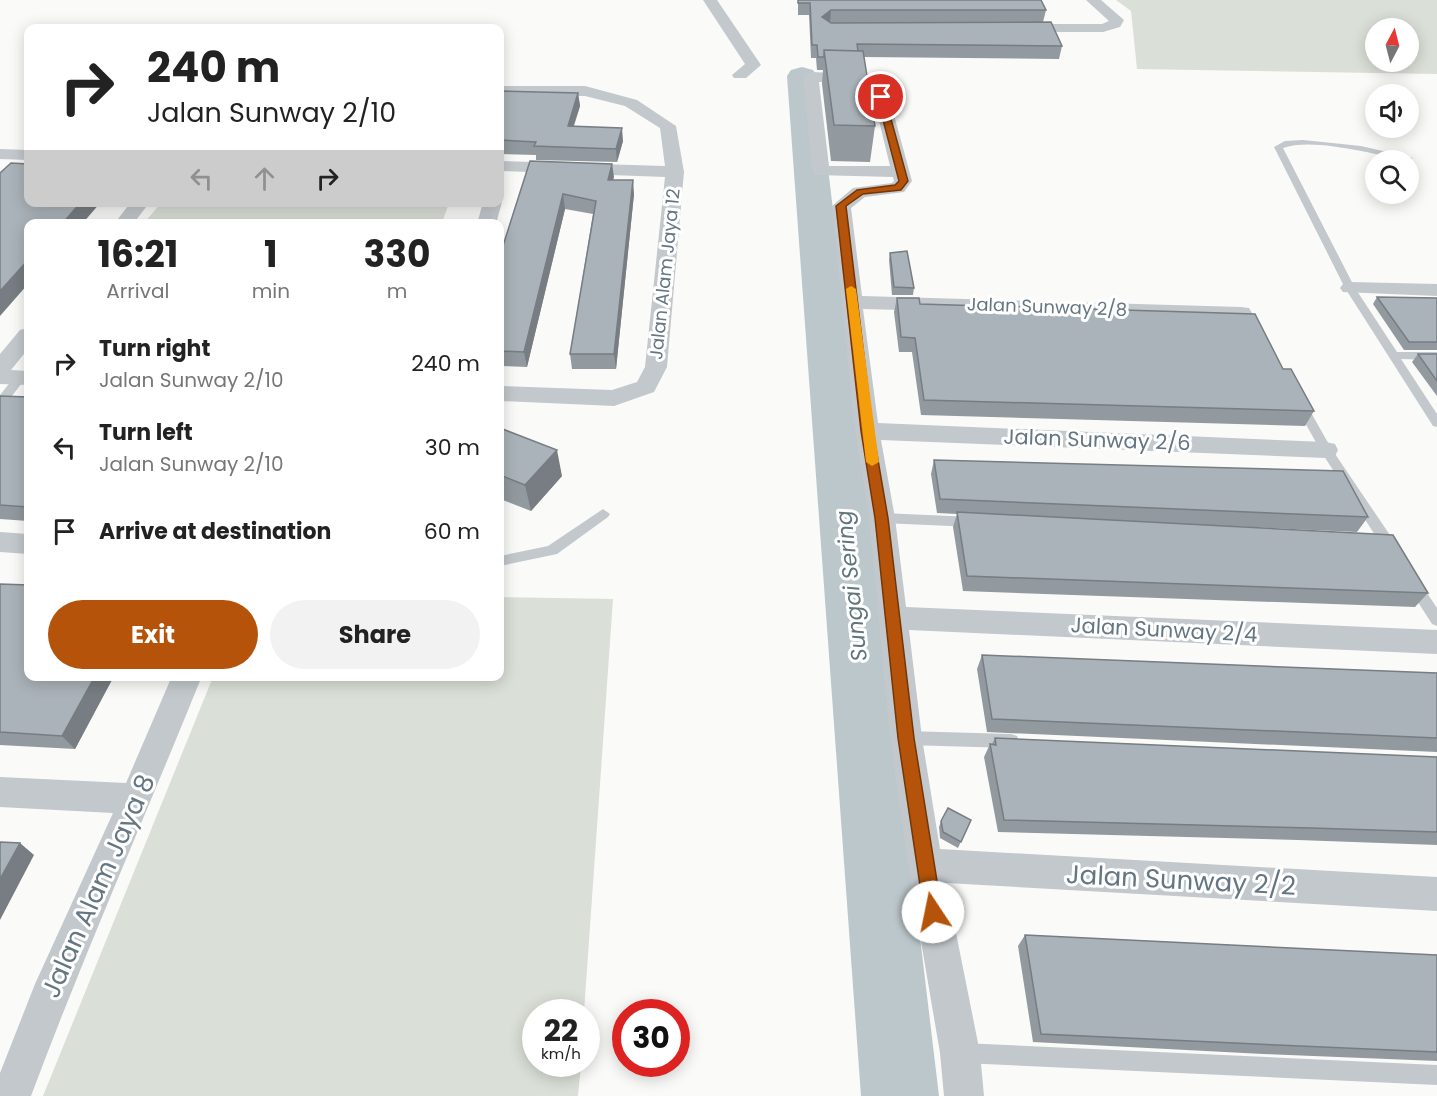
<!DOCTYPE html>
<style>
:root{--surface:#fff;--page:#f2f2f2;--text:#222;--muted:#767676;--accent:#b45309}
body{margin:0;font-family:Poppins,sans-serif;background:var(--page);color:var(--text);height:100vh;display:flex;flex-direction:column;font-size:22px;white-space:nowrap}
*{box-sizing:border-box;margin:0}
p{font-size:20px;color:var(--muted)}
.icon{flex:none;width:33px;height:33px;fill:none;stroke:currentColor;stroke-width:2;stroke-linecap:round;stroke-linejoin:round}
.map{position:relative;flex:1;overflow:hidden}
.panel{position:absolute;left:24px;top:219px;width:480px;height:462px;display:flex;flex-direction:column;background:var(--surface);border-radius:12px;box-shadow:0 3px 15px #0003}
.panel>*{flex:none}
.guide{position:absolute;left:24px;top:24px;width:480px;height:183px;border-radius:12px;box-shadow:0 3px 15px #0003;background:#fff;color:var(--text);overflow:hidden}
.needle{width:39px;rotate:7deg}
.buttons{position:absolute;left:1365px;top:18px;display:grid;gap:12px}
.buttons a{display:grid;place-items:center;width:54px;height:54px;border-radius:50%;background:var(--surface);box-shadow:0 3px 15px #0003;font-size:30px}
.speed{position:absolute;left:522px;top:999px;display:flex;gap:12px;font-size:30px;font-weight:700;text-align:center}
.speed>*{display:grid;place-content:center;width:78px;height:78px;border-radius:50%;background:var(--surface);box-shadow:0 3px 15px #0003;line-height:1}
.speed small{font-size:15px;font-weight:400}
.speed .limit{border:9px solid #d22;background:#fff;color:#111}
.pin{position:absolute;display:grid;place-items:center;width:51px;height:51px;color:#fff;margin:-26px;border:3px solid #fff;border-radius:50%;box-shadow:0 2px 6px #0007}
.me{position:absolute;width:66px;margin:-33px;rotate:349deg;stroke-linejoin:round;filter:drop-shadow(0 0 4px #0008)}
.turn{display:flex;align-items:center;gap:21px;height:126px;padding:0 24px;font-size:27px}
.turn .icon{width:78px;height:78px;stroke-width:2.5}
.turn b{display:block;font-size:42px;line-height:51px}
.lanes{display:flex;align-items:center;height:57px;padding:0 24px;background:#0003;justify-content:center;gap:30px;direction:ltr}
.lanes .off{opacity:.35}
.eta{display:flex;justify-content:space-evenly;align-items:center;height:102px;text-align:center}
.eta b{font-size:36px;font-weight:700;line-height:42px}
.primary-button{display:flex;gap:12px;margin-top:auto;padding:12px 24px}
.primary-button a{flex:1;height:69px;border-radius:36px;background:var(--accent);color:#fff;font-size:24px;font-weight:700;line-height:69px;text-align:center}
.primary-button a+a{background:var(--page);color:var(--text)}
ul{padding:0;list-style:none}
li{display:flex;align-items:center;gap:18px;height:84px;padding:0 24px}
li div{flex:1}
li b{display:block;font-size:22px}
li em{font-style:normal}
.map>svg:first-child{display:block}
</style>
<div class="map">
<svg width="1437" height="1096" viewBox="0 0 1437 1096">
<rect width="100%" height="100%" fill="#fafaf8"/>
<path fill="#dadfd7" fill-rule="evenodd" d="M 1116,0 L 1437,0 L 1437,74 L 1137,69 L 1131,11 ZM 1376,28 L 1408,28 L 1408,62 L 1376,62 Z
M 161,203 L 161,202 L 449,203 L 442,223 L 144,223 Z
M 500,597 L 613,599 L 584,1012 L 536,1012 L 536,1064 L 581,1064 L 578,1096 L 43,1096 L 213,677 L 500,676 Z"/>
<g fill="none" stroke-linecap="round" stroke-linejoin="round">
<path fill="#bbc7cb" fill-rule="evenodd" d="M 802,67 L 813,70 L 817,76 L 939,1096 L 861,1096 L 787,76 L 791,70 Z"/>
<path fill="#c3c8cc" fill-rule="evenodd" d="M 1303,140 L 1361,146 L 1413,158 L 1409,161 C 1376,155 1314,137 1283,148 L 1355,288 L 1397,352 L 1437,352 L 1437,360 L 1401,359 L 1437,414 L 1437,427 L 1433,426 L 1345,288 L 1274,147 L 1285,141 Z
M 20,374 L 26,378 L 4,406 L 0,407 L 0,395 L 16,375 Z
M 1301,401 L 1305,402 L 1331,448 L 1396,544 L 1398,548 L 1396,552 L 1386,552 L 1322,453 L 1295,405 Z
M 603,509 L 610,514 L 608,517 L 557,554 L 500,566 L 500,556 L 548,546 Z
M 882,513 L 973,517 L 980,522 L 973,527 L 882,523 L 875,518 Z
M 1414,580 L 1419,581 L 1437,608 L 1437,626 L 1432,624 L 1407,585 L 1409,581 Z
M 906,731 L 1011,734 L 1017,736 L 1019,741 L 1017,746 L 1011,748 L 906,745 L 900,743 L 898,738 L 900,733 Z
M 962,1043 L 1437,1065 L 1437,1085 L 962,1063 L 955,1060 L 952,1053 L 955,1046 Z"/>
<path fill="#c3c8cc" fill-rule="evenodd" d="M 703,0 L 717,0 L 761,65 L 746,78 L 734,78 L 732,75 L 745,64 Z
M 1086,0 L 1101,0 L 1124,20 L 1120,27 L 1103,32 L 1017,32 L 1010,28 L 1017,24 L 1102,24 L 1109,21 Z
M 811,72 L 883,75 L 912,181 L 904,192 L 865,197 L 851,208 L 862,296 L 1241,307 L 1249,308 L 1252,313 L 1249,318 L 1241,319 L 863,309 L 878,423 L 1326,442 L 1335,444 L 1338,450 L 1335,456 L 1326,458 L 881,440 L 895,518 L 906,607 L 1437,630 L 1437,654 L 909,630 L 922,738 L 940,849 L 1437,877 L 1437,911 L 946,883 L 980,1053 L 984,1096 L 944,1096 L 940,1053 L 908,865 L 890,738 L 869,518 L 855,431 L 832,206 L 853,188 L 892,183 L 894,181 L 893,177 L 815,175 L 812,171 L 803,77 ZM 819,82 L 870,83 L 890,166 L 829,166 Z
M 500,86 L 585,86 L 637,100 L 676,126 L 684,172 L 667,367 L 654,392 L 614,406 L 500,401 L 500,386 L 612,390 L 637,382 L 645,367 L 665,177 L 500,171 L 500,161 L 665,166 L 660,128 L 625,106 L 585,96 L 500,96 Z
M 0,149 L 28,150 L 28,160 L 0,159 Z
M 500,198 L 502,202 L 496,224 L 477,224 L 483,202 L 500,202 Z
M 131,202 L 150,202 L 133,224 L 114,224 Z
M 1350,282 L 1437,284 L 1437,296 L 1343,292 L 1340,288 L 1343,284 Z
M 28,328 L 28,349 L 11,370 L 28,371 L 28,385 L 0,384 L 0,354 L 20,330 Z
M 0,532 L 28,534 L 28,554 L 0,552 Z
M 172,676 L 202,676 C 145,817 84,954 31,1096 L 0,1096 L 0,1073 L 35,984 L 113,813 L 0,807 L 0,777 L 126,783 Z"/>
</g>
<path fill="#929a9f" d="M 798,0 L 1041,0 L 1046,10 L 1043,22 L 1062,46 L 1059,59 L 864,57 L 875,126 L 870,162 L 831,161 L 822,84 L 823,70 L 817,70 L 816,58 L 811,58 L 809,15 L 798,15 Z
M 500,91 L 578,93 L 580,106 L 574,126 L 623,141 L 617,162 L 536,160 L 536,155 L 500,154 Z
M 530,161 L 612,164 L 613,180 L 634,194 L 616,369 L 572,369 L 570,354 L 593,214 L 565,209 L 527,367 L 500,366 L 500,255 Z
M 890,253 L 914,288 L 913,295 L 892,295 L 889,260 Z
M 1377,297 L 1437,298 L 1437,350 L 1404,350 L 1373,304 Z
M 897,298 L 920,304 L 1283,369 L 1314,411 L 1305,426 L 921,415 L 912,352 L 899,352 L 894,312 Z
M 1418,354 L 1437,354 L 1437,396 L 1412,362 Z
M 0,396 L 28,397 L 28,521 L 0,519 Z
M 500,428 L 562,476 L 531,511 L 500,499 Z
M 934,460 L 1368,517 L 1357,532 L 1205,525 L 1428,593 L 1415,607 L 963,591 L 953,527 L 957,514 L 937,513 L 931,474 Z
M 0,584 L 28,676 L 114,676 L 75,749 L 0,745 Z
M 982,655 L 1437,673 L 1437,752 L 987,732 L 977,669 Z
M 995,738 L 1437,757 L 1437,845 L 1298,840 L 998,832 L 984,757 L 990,744 L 992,744 Z
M 971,820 L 958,848 L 940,838 L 939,827 L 941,821 Z
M 1025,935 L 1437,955 L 1437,1061 L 1263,1054 L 1033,1042 L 1018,946 Z"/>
<path fill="#777d82" d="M 831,10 L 830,23 L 822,17 Z
M 578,93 L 580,106 L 569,139 L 568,126 Z
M 622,128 L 623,141 L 617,162 L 616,149 Z
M 612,164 L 614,177 L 610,194 L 608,180 Z
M 633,180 L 634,194 L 616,369 L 614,354 Z
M 563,194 L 565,209 L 527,367 L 524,352 Z
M 81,202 L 101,202 L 82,224 L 62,224 Z
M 28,260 L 28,284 L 0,316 L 0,291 Z
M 557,450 L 562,476 L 531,511 L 525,485 Z
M 95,676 L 114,676 L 75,749 L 62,736 Z
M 20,843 L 34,855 L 0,920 L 0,879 Z"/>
<path fill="#aab3b9" stroke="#777d82" stroke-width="1.5" d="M 798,0 L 1041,0 L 1046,10 L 831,10 L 822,17 L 831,23 L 1051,22 L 1062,46 L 857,44 L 858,51 L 824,50 L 824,57 L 818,57 L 817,45 L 812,45 L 810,3 L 798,3 Z
M 824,50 L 863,51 L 875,126 L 834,125 Z
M 500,91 L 578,93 L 568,126 L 622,128 L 616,149 L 534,146 L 536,142 L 500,140 Z
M 530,161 L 612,164 L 608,180 L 633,180 L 614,354 L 570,354 L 596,201 L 563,194 L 524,352 L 500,351 L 500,255 Z
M 11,163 L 28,164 L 28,202 L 81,202 L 62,224 L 28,224 L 28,260 L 0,291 L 0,173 Z
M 907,251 L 914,288 L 894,287 L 890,253 Z
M 1377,297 L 1437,298 L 1437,342 L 1409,342 Z
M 897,298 L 919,298 L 920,304 L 1255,314 L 1283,369 L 1291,369 L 1314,411 L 924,400 L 915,338 L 901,337 Z
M 1418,354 L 1437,354 L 1437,381 Z
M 0,396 L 28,397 L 28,507 L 0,505 Z
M 500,428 L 557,450 L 525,485 L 500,475 Z
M 934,460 L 1343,471 L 1368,517 L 940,499 Z
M 957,512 L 1393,535 L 1428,593 L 967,576 Z
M 0,584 L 28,585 L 28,676 L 95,676 L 62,736 L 0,732 Z
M 982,655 L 1437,673 L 1437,738 L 992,719 Z
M 995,738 L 1437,757 L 1437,832 L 1311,828 L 1004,820 L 990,744 L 996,745 Z
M 948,808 L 971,820 L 961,842 L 943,832 L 941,821 Z
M 0,842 L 20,843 L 0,879 Z
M 1025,935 L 1437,955 L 1437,1052 L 1277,1045 L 1041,1034 Z"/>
<path fill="#b45309" stroke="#753606" stroke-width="1.5" d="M 881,94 L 885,97 L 908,181 L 901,190 L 863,194 L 846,206 L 873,431 L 888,518 L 914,738 L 942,912 L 940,918 L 933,921 L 927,918 L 924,912 L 898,738 L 875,518 L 861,431 L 836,206 L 857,190 L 895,185 L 899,181 L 877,97 Z"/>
<path fill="#f59e0b" d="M 851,286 L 856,289 L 879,462 L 872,466 L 866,462 L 846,289 Z"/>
<g text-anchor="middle" stroke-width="6" stroke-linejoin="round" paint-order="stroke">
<g font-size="18" fill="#657683" stroke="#fff">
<text transform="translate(665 274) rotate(-84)" y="6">Jalan Alam Jaya 12</text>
<text transform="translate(1047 307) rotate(2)" y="6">Jalan Sunway 2/8</text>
</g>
<g font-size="21" fill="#657683" stroke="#fff">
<text transform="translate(1097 440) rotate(2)" y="7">Jalan Sunway 2/6</text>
<text transform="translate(1164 630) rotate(3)" y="7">Jalan Sunway 2/4</text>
</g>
<g font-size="22" font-style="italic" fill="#60757c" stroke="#fff">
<text transform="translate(851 586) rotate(-96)" y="8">Sungai Sering</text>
</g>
<g font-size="26" fill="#657683" stroke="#fff">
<text transform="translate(1181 880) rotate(3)" y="9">Jalan Sunway 2/2</text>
<text transform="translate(98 886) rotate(-66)" y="9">Jalan Alam Jaya 8</text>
</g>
</g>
</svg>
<div class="buttons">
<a><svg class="needle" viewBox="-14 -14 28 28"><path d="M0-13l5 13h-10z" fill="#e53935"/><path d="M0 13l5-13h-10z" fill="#767676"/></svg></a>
<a><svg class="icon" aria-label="sound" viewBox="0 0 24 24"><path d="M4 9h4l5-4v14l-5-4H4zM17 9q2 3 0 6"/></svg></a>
<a><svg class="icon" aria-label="search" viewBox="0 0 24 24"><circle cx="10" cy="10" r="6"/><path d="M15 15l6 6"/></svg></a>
</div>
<div class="speed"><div>22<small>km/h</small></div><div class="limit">30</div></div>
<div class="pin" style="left:881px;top:97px;background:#d93025"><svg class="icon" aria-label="arrive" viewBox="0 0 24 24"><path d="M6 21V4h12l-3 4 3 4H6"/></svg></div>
<svg class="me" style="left:933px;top:912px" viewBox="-20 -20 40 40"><circle r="19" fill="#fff"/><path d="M0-13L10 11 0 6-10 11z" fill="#b45309"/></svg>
<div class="guide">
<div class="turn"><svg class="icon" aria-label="right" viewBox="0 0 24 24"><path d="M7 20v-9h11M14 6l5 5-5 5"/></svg><div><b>240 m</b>Jalan Sunway 2/10</div></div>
<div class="lanes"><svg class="icon off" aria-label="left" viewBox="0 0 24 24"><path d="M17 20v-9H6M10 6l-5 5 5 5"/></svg><svg class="icon off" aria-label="ahead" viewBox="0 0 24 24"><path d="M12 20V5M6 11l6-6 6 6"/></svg><svg class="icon" aria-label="right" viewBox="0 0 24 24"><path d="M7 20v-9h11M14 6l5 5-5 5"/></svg></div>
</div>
<section class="panel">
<div class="eta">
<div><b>16:21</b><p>Arrival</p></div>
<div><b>1</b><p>min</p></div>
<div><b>330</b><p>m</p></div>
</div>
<ul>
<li><svg class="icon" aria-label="right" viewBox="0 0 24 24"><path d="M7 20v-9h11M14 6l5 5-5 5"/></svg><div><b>Turn right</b><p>Jalan Sunway 2/10</p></div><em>240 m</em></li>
<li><svg class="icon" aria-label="left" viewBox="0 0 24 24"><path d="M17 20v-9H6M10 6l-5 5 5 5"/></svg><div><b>Turn left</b><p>Jalan Sunway 2/10</p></div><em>30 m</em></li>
<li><svg class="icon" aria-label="arrive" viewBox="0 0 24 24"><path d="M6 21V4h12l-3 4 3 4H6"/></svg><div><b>Arrive at destination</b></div><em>60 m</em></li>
</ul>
<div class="primary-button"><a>Exit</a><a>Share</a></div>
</section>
</div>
